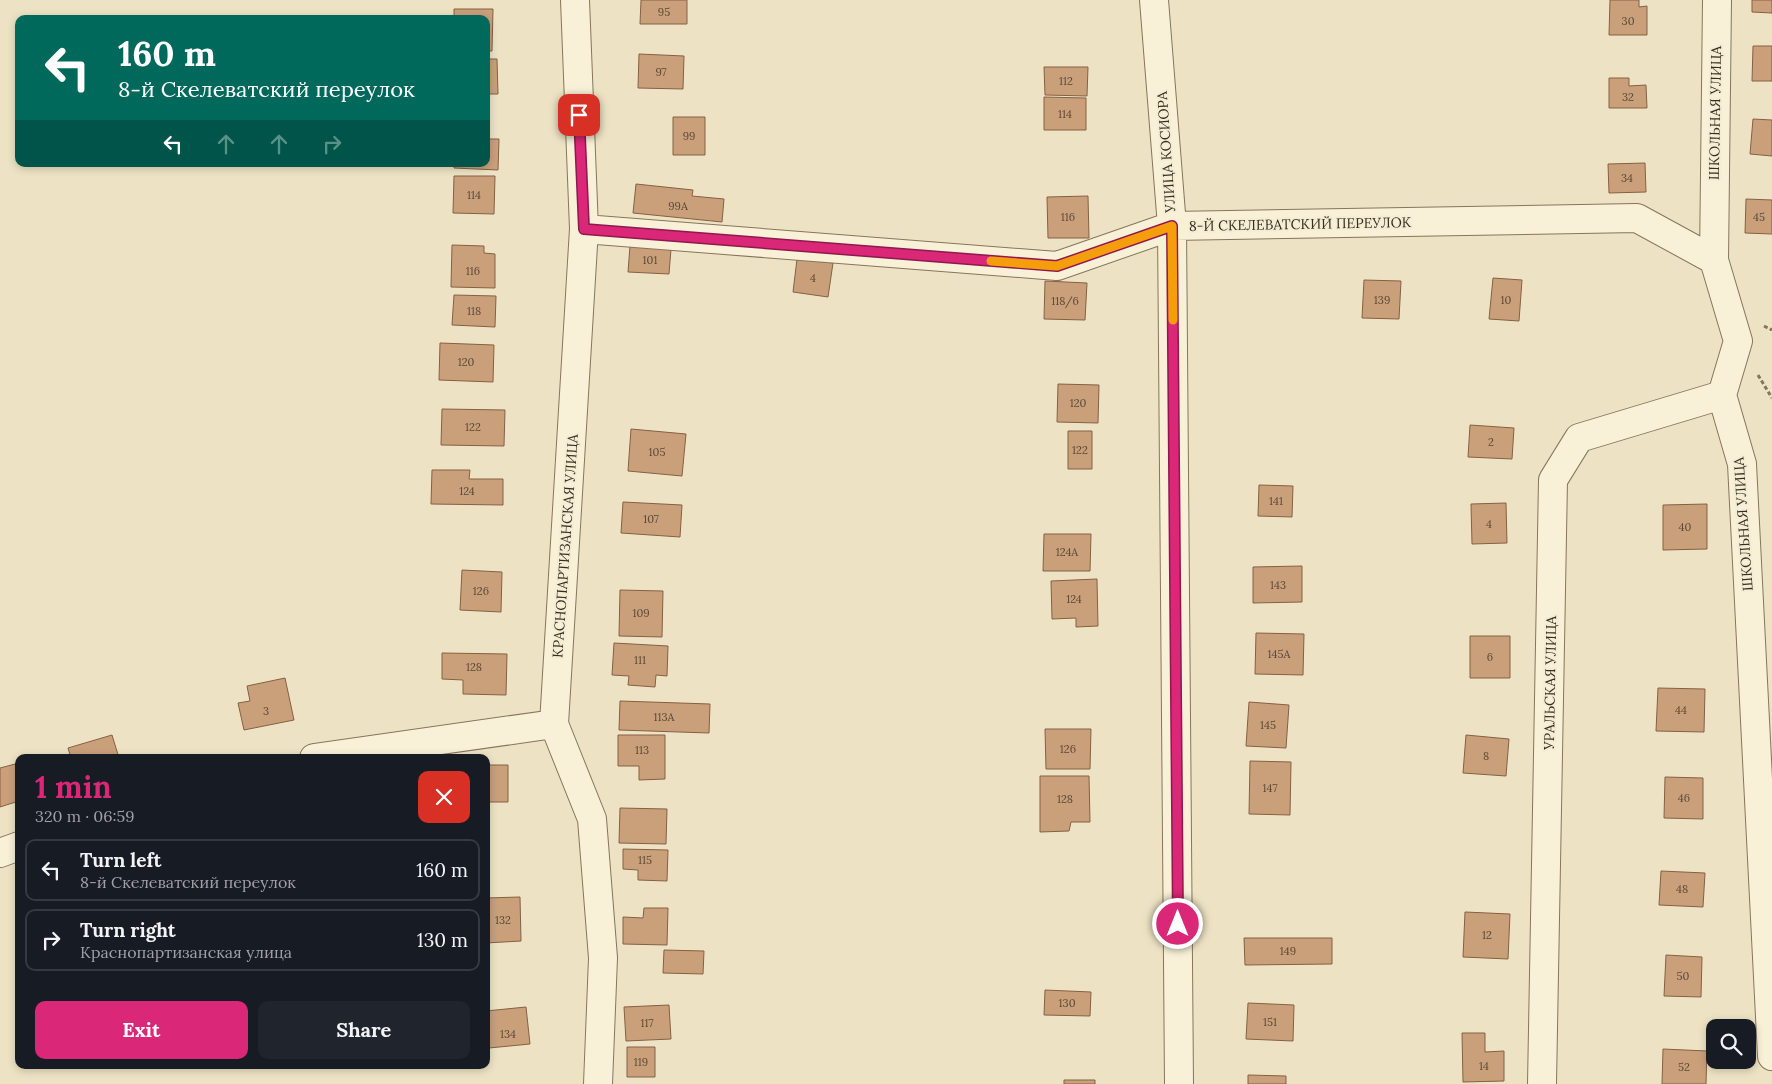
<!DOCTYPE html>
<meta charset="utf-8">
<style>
:root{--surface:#171b24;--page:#20242c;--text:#f1f3f6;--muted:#9ea1a6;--line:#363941;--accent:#db2777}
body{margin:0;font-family:Lora,serif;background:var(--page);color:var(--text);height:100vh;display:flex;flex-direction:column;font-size:19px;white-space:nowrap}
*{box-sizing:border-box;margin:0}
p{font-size:16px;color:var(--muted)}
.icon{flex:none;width:28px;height:28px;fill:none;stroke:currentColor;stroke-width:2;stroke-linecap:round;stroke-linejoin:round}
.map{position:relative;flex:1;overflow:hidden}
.details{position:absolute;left:15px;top:754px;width:475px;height:315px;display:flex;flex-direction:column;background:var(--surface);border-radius:10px;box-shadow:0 2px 8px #0003}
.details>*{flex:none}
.hud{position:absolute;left:15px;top:15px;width:475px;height:152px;border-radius:10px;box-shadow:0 2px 8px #0003;background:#00695c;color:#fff;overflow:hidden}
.controls{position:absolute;left:1706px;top:1019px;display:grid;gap:10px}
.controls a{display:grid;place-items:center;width:50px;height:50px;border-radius:10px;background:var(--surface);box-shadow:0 2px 8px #0003;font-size:25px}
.pin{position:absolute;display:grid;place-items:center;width:42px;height:42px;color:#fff;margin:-21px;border-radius:10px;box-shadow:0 2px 8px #0006}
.me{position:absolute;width:55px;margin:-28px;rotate:0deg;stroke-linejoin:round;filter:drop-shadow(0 0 4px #0008)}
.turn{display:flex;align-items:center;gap:18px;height:105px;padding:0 20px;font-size:22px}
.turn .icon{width:65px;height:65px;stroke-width:2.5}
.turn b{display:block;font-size:35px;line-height:42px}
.lanes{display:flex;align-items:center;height:48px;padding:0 20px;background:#0003;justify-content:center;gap:25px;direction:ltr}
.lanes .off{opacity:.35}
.round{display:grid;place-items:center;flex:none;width:52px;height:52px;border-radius:10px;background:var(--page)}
.overview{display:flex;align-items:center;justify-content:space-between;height:85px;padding:0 20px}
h1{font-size:30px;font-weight:700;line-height:38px;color:var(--accent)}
.button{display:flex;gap:10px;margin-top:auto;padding:10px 20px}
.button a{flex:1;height:58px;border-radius:10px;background:var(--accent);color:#fff;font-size:20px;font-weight:700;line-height:58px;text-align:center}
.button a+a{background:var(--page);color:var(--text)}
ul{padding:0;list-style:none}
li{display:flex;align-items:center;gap:15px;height:62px;margin:0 10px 8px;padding:0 10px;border:2px solid var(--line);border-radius:10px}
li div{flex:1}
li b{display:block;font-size:19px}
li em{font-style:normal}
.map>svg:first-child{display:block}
</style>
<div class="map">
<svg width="1772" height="1084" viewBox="0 0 1772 1084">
<rect width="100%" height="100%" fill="#ede3c4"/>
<path fill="#caa07b" stroke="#856042" d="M 641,0 L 687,0 L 687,24 L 640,24 Z
M 1610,0 L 1639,0 L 1639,7 L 1647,6 L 1647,35 L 1609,35 Z
M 1752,0 L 1772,0 L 1772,13 L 1752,12 Z
M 454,9 L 493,9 L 492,51 L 486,51 L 486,19 L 454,19 Z
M 1753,46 L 1772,46 L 1772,81 L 1752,81 Z
M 639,54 L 684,56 L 683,89 L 638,88 Z
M 486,59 L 497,59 L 498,94 L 486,94 Z
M 1044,67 L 1088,67 L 1087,96 L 1045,95 Z
M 1609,78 L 1629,78 L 1629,86 L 1646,85 L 1647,108 L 1609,108 Z
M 1044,97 L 1086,98 L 1086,130 L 1044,130 Z
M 673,117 L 705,117 L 705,155 L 673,155 Z
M 1753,119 L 1772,120 L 1772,156 L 1750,154 Z
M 486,139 L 499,139 L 498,170 L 454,168 L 454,164 L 486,164 Z
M 1645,163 L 1646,192 L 1609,193 L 1608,164 Z
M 454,176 L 495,176 L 494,214 L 453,213 Z
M 636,184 L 693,190 L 692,196 L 724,199 L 722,222 L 633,213 Z
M 1088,196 L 1089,238 L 1048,238 L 1047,197 Z
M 1746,199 L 1772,200 L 1772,234 L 1745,233 Z
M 452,245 L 484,246 L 484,253 L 495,254 L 495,288 L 451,287 Z
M 630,246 L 671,249 L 669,274 L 628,272 Z
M 797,259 L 833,263 L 828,297 L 793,292 Z
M 1493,278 L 1522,280 L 1519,321 L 1489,319 Z
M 1364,280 L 1401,281 L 1399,319 L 1362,318 Z
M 1045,281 L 1087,283 L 1085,320 L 1044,319 Z
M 454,295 L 496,296 L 495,327 L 452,325 Z
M 440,343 L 494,345 L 493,382 L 439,380 Z
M 1058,384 L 1099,385 L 1098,423 L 1057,422 Z
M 442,409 L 505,410 L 504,446 L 441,445 Z
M 1470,425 L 1514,428 L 1512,459 L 1468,457 Z
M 631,429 L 686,434 L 682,476 L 628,471 Z
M 1068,431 L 1092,431 L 1092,469 L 1068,469 Z
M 432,470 L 470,470 L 469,479 L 503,479 L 503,505 L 431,504 Z
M 1259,485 L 1293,486 L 1292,517 L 1258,516 Z
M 623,502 L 682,505 L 680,537 L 621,533 Z
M 1506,503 L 1507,543 L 1472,544 L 1471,504 Z
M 1707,504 L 1707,549 L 1663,550 L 1663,505 Z
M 1044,534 L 1091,534 L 1090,571 L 1043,571 Z
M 1302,566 L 1302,602 L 1253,603 L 1253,567 Z
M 462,570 L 502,572 L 501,612 L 460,610 Z
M 1097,579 L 1098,626 L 1076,627 L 1076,618 L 1052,619 L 1051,581 Z
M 620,590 L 663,591 L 662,637 L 619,636 Z
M 1256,633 L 1304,634 L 1303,675 L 1255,674 Z
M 1470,636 L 1510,636 L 1510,678 L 1470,678 Z
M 614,643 L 668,646 L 667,676 L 656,675 L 655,687 L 628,685 L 629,676 L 612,675 Z
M 442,653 L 507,654 L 506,695 L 463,694 L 463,680 L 442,679 Z
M 285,678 L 294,720 L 244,730 L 238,703 L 250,701 L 247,686 Z
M 1658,688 L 1705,689 L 1704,732 L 1656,731 Z
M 620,701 L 710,704 L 709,733 L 619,730 Z
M 1249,702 L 1289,705 L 1286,748 L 1246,746 Z
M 1045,729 L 1091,729 L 1090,769 L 1046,769 Z
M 112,735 L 119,758 L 71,758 L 68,748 Z
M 618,735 L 665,735 L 665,779 L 639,780 L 639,766 L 618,766 Z
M 1466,735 L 1509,739 L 1506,776 L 1463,773 Z
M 1250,761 L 1291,762 L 1290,815 L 1249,814 Z
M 19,763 L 19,801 L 0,807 L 0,768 Z
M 486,765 L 508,765 L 508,802 L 486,802 Z
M 1040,776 L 1089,776 L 1090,822 L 1071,822 L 1069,831 L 1040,832 Z
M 1665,777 L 1703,778 L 1703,819 L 1664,818 Z
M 620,808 L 667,809 L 666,844 L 619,843 Z
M 623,849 L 668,850 L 667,881 L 638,880 L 638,870 L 623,869 Z
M 1661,871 L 1705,873 L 1703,907 L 1659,905 Z
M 520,897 L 521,941 L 486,943 L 486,898 Z
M 644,908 L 668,908 L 667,945 L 623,944 L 623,917 L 643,918 Z
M 1465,912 L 1510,914 L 1508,959 L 1463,957 Z
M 1244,938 L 1332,938 L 1332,964 L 1245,965 Z
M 664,950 L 704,951 L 703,974 L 663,973 Z
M 1666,955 L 1702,957 L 1701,997 L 1664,996 Z
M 1045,990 L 1091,992 L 1090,1016 L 1044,1015 Z
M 1248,1003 L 1294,1005 L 1293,1041 L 1246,1039 Z
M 669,1005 L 671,1039 L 626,1041 L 624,1007 Z
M 526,1007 L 530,1044 L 489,1048 L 486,1011 Z
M 1462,1033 L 1485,1033 L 1485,1052 L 1504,1051 L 1504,1081 L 1463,1082 Z
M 627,1047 L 655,1047 L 655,1077 L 627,1077 Z
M 1663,1049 L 1707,1051 L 1706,1084 L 1662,1084 Z
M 1248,1075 L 1286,1076 L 1286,1084 L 1248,1084 Z
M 1064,1080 L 1095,1080 L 1095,1084 L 1064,1084 Z"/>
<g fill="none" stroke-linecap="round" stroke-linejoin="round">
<defs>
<path id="minor" d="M 575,0 L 584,229 L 554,724 L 592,819 L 603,958 L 598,1084
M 1154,0 L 1172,226 L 1179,1084
M 1717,0 L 1714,260 L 1738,341 L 1722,395 L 1742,464 L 1772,1056
M 584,229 L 1057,266 L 1172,226 L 1637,218 L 1714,260
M 314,758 L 554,724
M 0,853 L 19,846
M 1542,1084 L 1553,480 L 1579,438 L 1722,395"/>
</defs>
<use href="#minor" stroke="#87755b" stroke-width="30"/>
<path stroke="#87755b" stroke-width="3" stroke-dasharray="4 2.5" stroke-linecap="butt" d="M 1764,326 L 1772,330
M 1758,375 L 1772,398"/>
<use href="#minor" stroke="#f8f0d7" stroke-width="28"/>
</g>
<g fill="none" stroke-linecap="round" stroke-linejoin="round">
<defs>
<path id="route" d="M 579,115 L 584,229 L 1057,266 L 1172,226 L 1178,924"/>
</defs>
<use href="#route" stroke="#8e194d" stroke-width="12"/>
<use href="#route" stroke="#db2777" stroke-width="9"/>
<path stroke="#f59e0b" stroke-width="9" d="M 991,261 L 1057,266 L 1172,226 L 1173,320"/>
</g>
<g text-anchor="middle" stroke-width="4" stroke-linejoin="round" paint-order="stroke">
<g font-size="11" fill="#5c4936">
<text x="664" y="16">95</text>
<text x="1628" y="25">30</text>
<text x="661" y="76">97</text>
<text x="1066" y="85">112</text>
<text x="1628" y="101">32</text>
<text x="1065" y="118">114</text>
<text x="689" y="140">99</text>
<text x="1627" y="182">34</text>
<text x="474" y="199">114</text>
<text x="678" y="210">99А</text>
<text x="1068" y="221">116</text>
<text x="1759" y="221">45</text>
<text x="650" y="264">101</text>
<text x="473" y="275">116</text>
<text x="813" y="282">4</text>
<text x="1382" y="304">139</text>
<text x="1506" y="304">10</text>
<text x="1065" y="305">118/6</text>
<text x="474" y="315">118</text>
<text x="466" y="366">120</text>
<text x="1078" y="407">120</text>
<text x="473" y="431">122</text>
<text x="1491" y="446">2</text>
<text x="1080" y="454">122</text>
<text x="657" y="456">105</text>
<text x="467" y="495">124</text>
<text x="1276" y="505">141</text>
<text x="651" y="523">107</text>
<text x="1489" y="528">4</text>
<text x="1685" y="531">40</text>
<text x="1067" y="556">124А</text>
<text x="1278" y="589">143</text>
<text x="481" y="595">126</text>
<text x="1074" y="603">124</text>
<text x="641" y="617">109</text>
<text x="1279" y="658">145А</text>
<text x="1490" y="661">6</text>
<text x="640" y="664">111</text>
<text x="474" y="671">128</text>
<text x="1681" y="714">44</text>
<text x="266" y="715">3</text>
<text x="664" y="721">113А</text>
<text x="1268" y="729">145</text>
<text x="1068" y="753">126</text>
<text x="642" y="754">113</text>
<text x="1486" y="760">8</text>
<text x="1270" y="792">147</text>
<text x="1684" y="802">46</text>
<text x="1065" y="803">128</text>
<text x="645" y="864">115</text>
<text x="1682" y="893">48</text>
<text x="503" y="924">132</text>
<text x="1487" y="939">12</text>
<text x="1288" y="955">149</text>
<text x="1683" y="980">50</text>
<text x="1067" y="1007">130</text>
<text x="1270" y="1026">151</text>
<text x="647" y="1027">117</text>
<text x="508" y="1038">134</text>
<text x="641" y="1066">119</text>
<text x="1484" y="1070">14</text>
<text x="1684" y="1071">52</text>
</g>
<g font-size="14" fill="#372c1f" stroke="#f4edd3">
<text transform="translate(1715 113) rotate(-89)" y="5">ШКОЛЬНАЯ УЛИЦА</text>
<text transform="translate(1166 152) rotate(-94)" y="5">УЛИЦА КОСИОРА</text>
<text transform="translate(1300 224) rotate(-1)" y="5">8-Й СКЕЛЕВАТСКИЙ ПЕРЕУЛОК</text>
<text transform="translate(1743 524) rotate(-94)" y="5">ШКОЛЬНАЯ УЛИЦА</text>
<text transform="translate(565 546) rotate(-86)" y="5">КРАСНОПАРТИЗАНСКАЯ УЛИЦА</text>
<text transform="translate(1550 683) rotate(-89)" y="5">УРАЛЬСКАЯ УЛИЦА</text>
</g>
</g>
</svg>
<div class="controls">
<a><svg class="icon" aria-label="search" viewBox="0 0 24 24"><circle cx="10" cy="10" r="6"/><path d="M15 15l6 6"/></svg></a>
</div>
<div class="pin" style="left:579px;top:115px;background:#d93025"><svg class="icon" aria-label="arrive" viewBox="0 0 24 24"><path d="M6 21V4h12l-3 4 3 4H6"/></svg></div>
<svg class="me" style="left:1178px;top:924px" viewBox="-20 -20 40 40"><circle r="17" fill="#db2777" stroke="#fff" stroke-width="3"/><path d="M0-11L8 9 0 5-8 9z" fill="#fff"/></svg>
<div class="hud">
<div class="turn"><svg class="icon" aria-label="left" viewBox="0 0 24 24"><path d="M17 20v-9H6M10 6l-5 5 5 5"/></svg><div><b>160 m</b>8-й Скелеватский переулок</div></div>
<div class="lanes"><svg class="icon" aria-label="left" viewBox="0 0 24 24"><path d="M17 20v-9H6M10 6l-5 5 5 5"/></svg><svg class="icon off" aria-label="ahead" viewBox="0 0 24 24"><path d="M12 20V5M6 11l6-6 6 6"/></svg><svg class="icon off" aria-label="ahead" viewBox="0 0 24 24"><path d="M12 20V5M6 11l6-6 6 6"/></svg><svg class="icon off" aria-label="right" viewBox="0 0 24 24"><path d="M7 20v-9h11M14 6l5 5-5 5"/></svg></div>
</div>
<section class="details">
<div class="overview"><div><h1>1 min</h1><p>320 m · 06:59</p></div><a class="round" style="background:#d93025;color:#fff"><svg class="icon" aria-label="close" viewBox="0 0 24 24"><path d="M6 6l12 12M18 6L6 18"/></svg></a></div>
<ul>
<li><svg class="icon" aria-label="left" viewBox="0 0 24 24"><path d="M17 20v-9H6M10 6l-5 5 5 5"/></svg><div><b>Turn left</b><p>8-й Скелеватский переулок</p></div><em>160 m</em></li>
<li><svg class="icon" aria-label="right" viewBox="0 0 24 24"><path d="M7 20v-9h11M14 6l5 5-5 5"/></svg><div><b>Turn right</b><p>Краснопартизанская улица</p></div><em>130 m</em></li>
</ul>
<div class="button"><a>Exit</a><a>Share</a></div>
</section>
</div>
